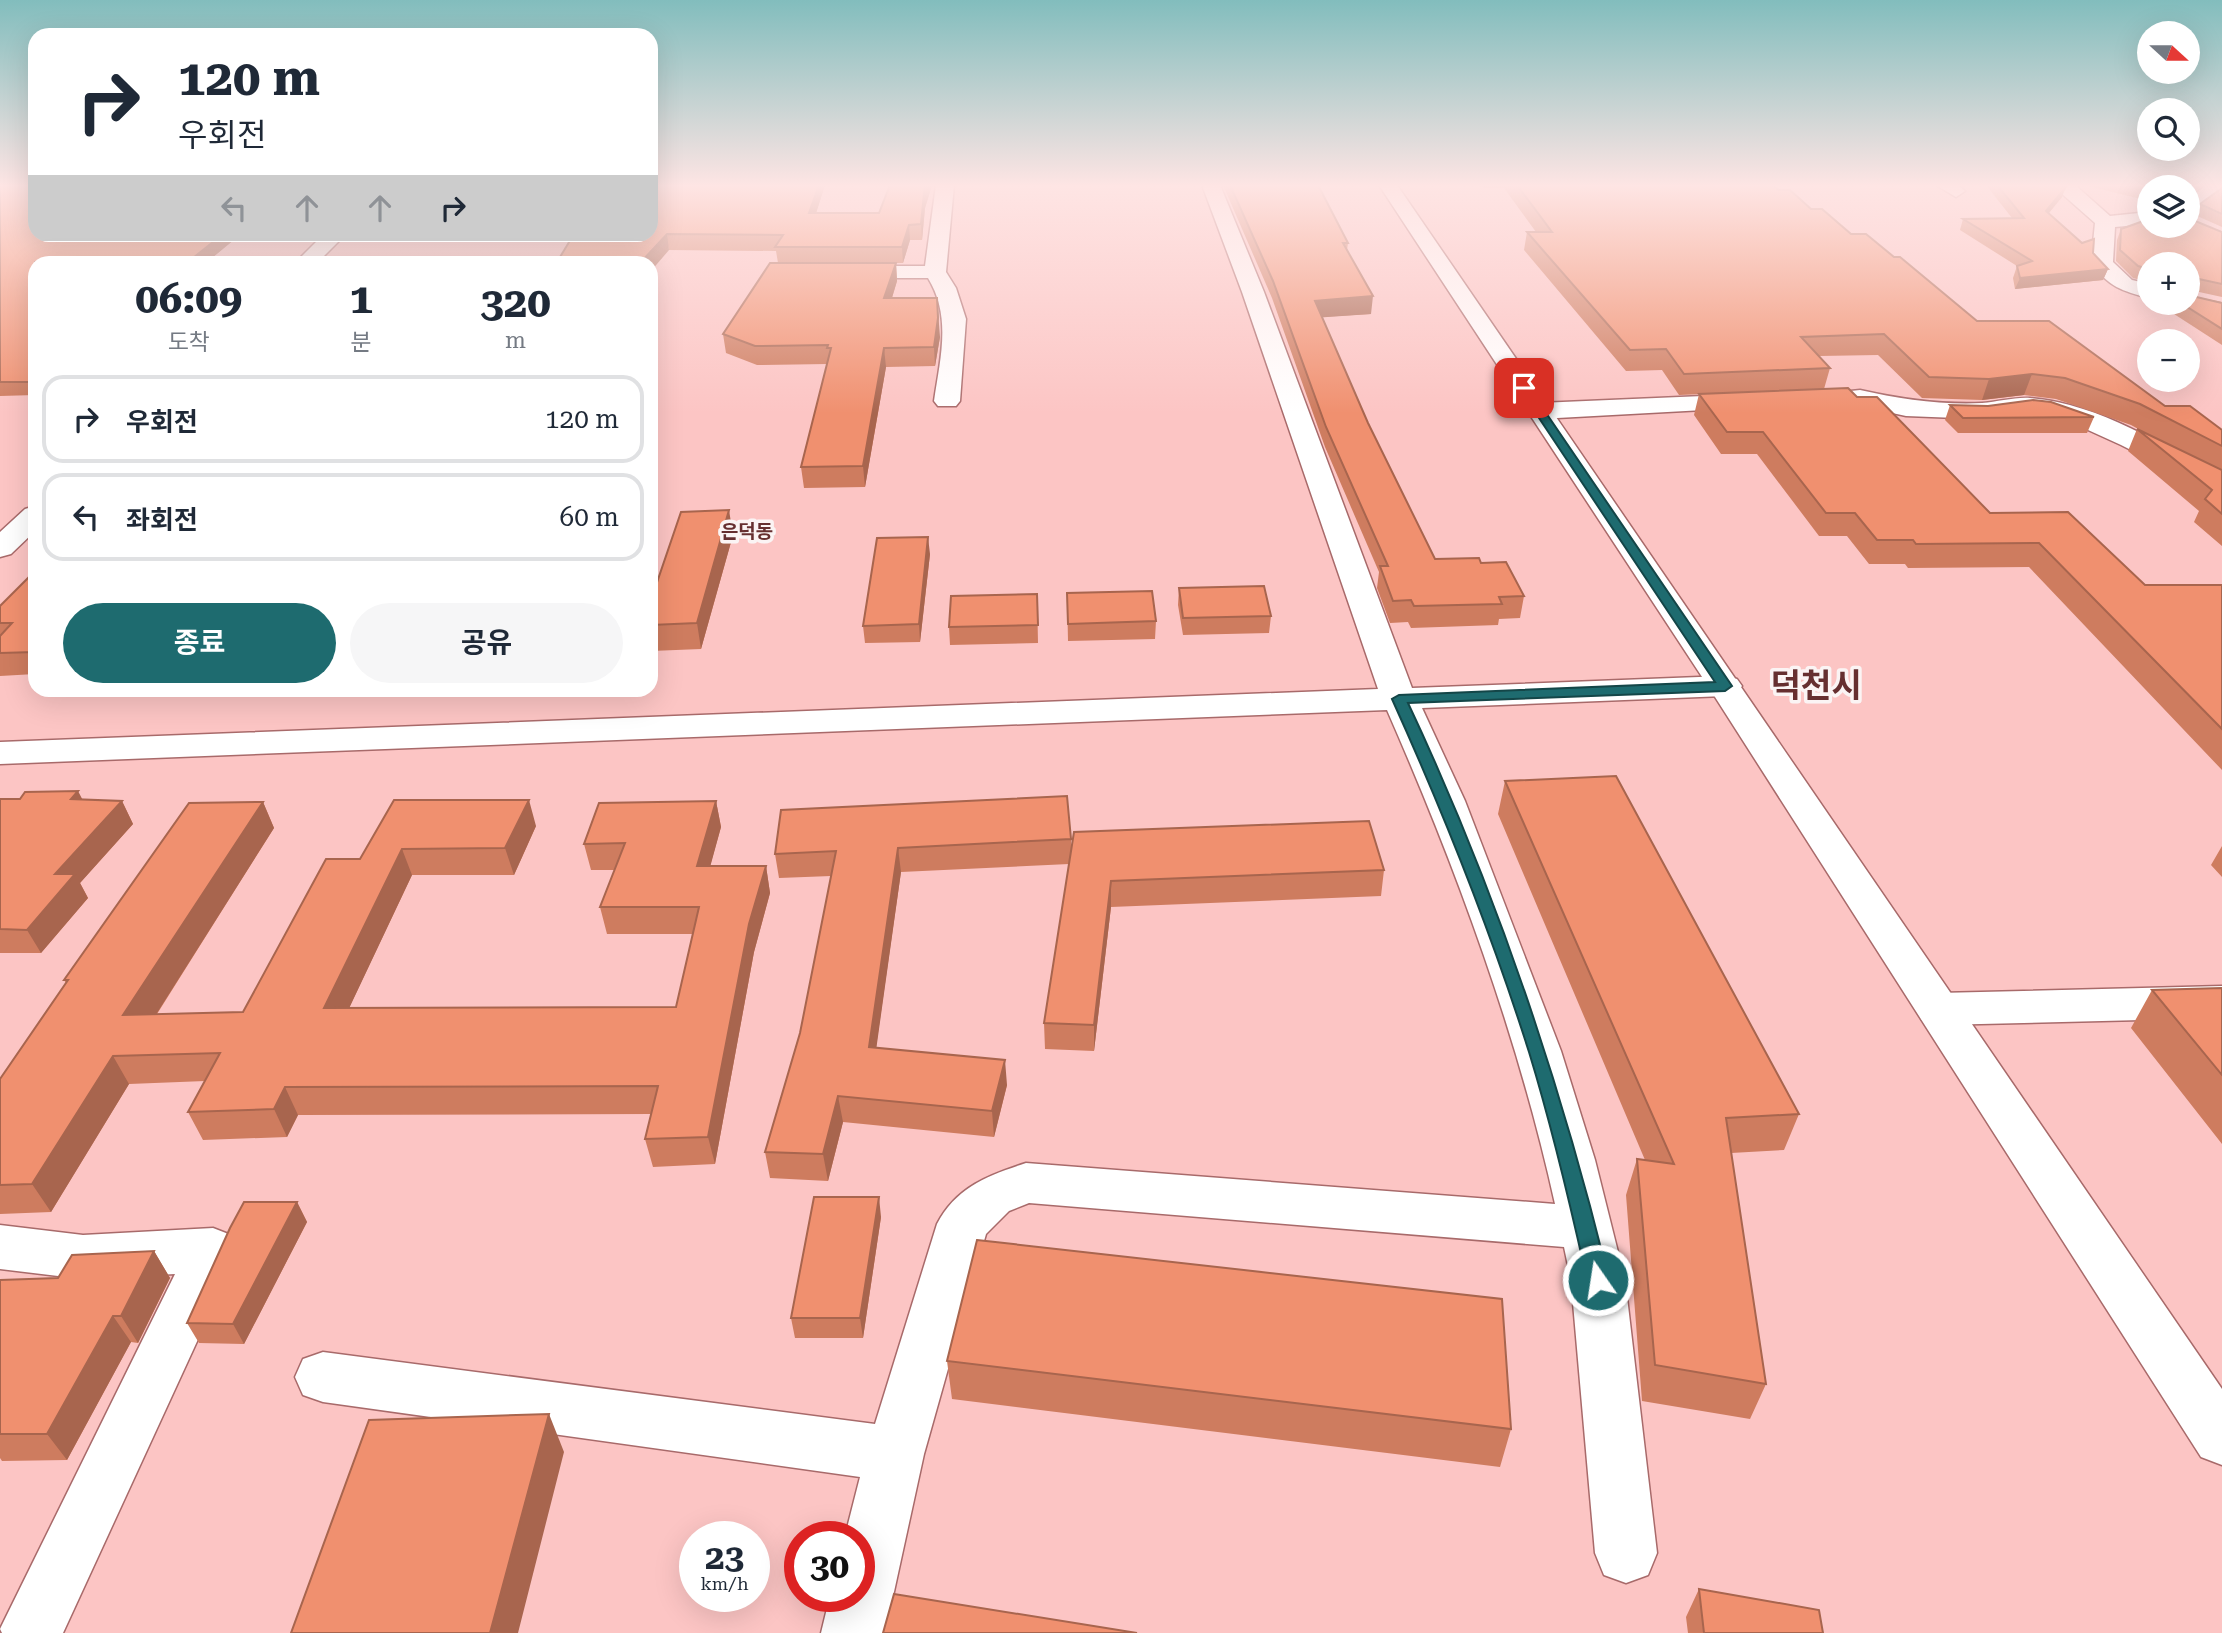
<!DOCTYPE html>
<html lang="ko">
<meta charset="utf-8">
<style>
:root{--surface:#fff;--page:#f6f6f7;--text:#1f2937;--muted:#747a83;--line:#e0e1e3;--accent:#1e6b6f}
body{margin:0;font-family:"Roboto Serif","Noto Sans KR",serif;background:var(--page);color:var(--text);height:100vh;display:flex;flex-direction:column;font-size:26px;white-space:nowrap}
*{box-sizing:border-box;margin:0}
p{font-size:23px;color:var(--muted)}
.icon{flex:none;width:38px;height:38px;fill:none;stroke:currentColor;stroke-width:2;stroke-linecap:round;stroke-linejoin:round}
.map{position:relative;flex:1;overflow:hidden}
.panel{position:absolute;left:28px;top:256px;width:630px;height:441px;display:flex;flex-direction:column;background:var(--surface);border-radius:21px;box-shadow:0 7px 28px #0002}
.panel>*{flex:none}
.banner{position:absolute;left:28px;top:28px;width:630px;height:214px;border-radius:21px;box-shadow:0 7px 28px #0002;background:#fff;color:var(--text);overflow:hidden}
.needle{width:46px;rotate:111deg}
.buttons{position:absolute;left:2137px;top:21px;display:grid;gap:14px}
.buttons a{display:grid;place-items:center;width:63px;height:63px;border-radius:50%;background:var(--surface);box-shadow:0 7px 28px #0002;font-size:35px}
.speed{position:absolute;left:679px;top:1521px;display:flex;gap:14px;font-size:35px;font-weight:700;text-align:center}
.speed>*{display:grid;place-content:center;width:91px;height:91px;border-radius:50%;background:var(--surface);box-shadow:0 7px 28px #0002;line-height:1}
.speed small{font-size:18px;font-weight:400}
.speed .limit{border:10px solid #d22;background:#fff;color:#111}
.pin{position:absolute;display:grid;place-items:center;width:60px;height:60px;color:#fff;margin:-30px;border-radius:14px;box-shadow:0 4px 10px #0006}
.me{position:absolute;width:77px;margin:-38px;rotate:347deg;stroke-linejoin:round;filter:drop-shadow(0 0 5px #0008)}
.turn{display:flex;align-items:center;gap:24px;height:147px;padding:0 35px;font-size:32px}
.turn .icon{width:91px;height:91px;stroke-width:2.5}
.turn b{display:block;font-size:49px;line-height:60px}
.lanes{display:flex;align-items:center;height:66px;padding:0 35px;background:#0003;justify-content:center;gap:35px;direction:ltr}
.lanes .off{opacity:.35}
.eta{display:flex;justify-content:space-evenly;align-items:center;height:119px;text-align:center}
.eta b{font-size:42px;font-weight:700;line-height:49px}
.primary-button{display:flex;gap:14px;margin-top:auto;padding:14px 35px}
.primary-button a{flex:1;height:80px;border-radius:42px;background:var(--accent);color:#fff;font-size:28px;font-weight:700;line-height:80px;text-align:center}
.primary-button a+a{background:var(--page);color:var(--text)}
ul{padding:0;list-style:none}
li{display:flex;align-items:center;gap:21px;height:88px;margin:0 14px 10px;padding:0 21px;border:4px solid var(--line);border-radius:21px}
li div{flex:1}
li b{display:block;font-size:26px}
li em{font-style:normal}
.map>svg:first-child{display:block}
</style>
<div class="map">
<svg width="2222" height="1633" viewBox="0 0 2222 1633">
<rect width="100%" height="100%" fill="#fcc5c4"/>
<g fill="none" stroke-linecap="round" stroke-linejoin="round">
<defs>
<path id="minor" d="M 936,185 L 954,185 L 946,272 L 956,288 L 966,319 L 960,401 L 956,406 L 938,406 L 934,401 C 940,359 952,317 928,278 L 843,278 L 832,272 L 843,266 L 925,266 Z
M 1202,185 L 1220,185 L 1264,292 L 1412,688 L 1725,676 L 1737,679 L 1742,686 L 1737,693 L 1725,696 L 1422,708 L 1465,801 L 1561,1051 L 1595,1160 L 1625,1280 L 1657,1553 L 1648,1575 L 1626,1583 L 1604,1575 L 1595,1553 L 1571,1280 L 1564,1247 L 1029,1203 L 1009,1211 L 986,1234 L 924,1454 L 885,1633 L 821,1633 L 830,1596 L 859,1596 L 859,1536 L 845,1536 L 860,1477 L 323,1402 L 303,1395 L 295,1377 L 303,1359 L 323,1352 L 875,1424 L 937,1224 C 956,1187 989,1175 1026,1163 L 1555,1204 C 1518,1036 1456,867 1387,710 L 0,764 L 0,742 L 1378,689 L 1242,292 Z
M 1936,185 L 1958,185 L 1965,191 L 1956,197 Z
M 2045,185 L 2075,185 L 2110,216 L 2149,212 L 2149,224 L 2115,227 L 2113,262 L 2132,280 L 2149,284 L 2149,298 C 2122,291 2109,287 2091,263 L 2095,223 L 2061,193 Z
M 2206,185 L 2222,185 C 2219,199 2202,211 2188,214 L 2188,200 Z
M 1860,390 C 1900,399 1941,405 1982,403 C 1998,402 2014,397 2030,398 C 2099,403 2163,446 2222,477 L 2222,496 L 2121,445 L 2077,425 L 2046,415 L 2027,413 L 1982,419 L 1906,416 L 1860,406 L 1822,404 L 1818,399 L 1822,394 Z
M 1750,394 L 1759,397 L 1763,402 L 1759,407 L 1539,419 L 1530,416 L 1526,411 L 1530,406 L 1539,403 Z
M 2222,986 L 2222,1018 L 1938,1025 L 1922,1020 L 1916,1009 L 1922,998 L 1938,993 Z
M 0,1225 L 83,1235 L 213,1228 L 231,1235 L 239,1250 L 63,1633 L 2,1633 L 0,1629 L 175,1274 L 83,1279 L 0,1269 Z"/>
<path id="major" d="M 1379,185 L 1397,185 L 2222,1389 L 2222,1465 L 2201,1457 L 1708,686 Z
M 324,234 L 346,234 L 318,262 L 296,262 Z
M 35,506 L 35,531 L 11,554 L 0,557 L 0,532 L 25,509 Z"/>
</defs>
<use href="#minor" stroke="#a86a6a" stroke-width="3"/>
<use href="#major" stroke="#a86a6a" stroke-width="3"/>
<use href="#minor" fill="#fff" fill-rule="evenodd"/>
<use href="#major" fill="#fff" fill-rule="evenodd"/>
</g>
<path fill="#ce7c5f" d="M 0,185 L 241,234 L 207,262 L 35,262 L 35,395 L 0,396 Z
M 651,185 L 825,185 L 816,213 L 879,213 L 890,185 L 932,185 L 925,208 L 922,240 L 910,240 L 903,263 L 896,263 L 897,281 L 892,298 L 940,337 L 935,366 L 886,367 L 865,487 L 804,488 L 801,467 L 827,364 L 757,365 L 726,353 L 723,334 L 778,263 L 776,251 L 669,250 Z
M 1223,185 L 1318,185 L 1348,243 L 1347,250 L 1371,314 L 1322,317 L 1368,423 L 1435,559 L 1481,563 L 1524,596 L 1520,618 L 1499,619 L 1498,625 L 1411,628 L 1408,622 L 1390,623 L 1377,588 L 1379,572 L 1325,447 L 1272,298 Z
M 1481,185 L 1772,185 L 1779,190 L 1811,209 L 1851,234 L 1894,257 L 1977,321 L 2165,406 L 2222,430 L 2222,546 L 2194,522 L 2199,511 L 2128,451 L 2137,429 L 2149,435 L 2131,425 L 2056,399 L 2024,395 L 1982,400 L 1922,398 L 1878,355 L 1819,356 L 1830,368 L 1824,389 L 1679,395 L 1662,370 L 1626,371 L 1524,250 L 1527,232 L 1536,232 L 1504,188 L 1484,188 Z
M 1986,185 L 2062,185 L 2062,197 L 2049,213 L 2093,253 L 2108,269 L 2103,280 L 2015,289 L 2013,278 L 2017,266 L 1960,230 L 1963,219 L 2012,218 Z
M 2084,185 L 2202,185 L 2190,195 L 2188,205 L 2188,187 L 2149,187 L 2149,201 Z
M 2222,188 L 2222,227 L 2195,215 L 2200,204 Z
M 2121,229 L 2222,232 L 2222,297 L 2190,290 L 2188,295 L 2222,302 L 2222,345 L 2157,303 L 2188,303 L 2149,264 L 2149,282 L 2133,278 L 2116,261 L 2117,240 Z
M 1699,394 L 1857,397 L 1990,513 L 2145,585 L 2222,585 L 2222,770 L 2029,567 L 1908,568 L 1905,564 L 1869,564 L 1847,536 L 1819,536 L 1757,454 L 1721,454 L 1694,415 Z
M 1950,405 L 2094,417 L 2087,433 L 1958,433 L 1945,420 Z
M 733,535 L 701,649 L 651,651 L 651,600 Z
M 930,554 L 920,642 L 865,643 L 863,626 Z
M 35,571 L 35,674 L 0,676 L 0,606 Z
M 1179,588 L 1271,616 L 1269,633 L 1183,635 L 1178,605 Z
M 1067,593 L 1156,621 L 1155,639 L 1068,641 Z
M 1037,594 L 1038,643 L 950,645 L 949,627 Z
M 1505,781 L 1799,1114 L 1784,1150 L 1731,1153 L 1766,1384 L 1750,1419 L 1642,1401 L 1626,1195 L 1637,1159 L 1645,1160 L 1498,814 Z
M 0,799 L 82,800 L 122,801 L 133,824 L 80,883 L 88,898 L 41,953 L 0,953 Z
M 394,800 L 536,826 L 514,875 L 412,875 L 349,1008 L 676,1007 L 693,934 L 607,934 L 600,907 L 615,870 L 591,870 L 584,844 L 716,801 L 721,827 L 710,866 L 766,866 L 770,893 L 754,952 L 715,1164 L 653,1167 L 645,1139 L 651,1114 L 298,1115 L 287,1137 L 203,1140 L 188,1112 L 205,1081 L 129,1084 L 51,1212 L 0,1214 L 0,1079 L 66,983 L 64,980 L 263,802 L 274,828 L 157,1014 L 243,1012 L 360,859 Z
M 1071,839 L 1071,852 L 1384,870 L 1381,896 L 1111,907 L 1094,1051 L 1045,1049 L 1044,1023 L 1069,864 L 901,872 L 876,1047 L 1007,1085 L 994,1137 L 843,1122 L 828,1181 L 770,1178 L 765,1152 L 800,1033 L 831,876 L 779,878 L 775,854 Z
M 2222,846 L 2222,877 L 2211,865 Z
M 2222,988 L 2222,1144 L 2131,1028 L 2152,990 Z
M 297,1202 L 307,1222 L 244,1344 L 199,1343 L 187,1323 Z
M 881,1217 L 863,1338 L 795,1338 L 791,1318 Z
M 154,1251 L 170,1278 L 138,1343 L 131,1342 L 67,1460 L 2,1461 L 0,1458 L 0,1280 L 58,1278 Z
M 947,1361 L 1511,1429 L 1500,1467 L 952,1399 Z
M 1699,1589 L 1823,1633 L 1688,1633 L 1686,1617 Z"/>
<path fill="#a8654e" d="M 819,185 L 825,185 L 811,229 L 809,213 Z
M 926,185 L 932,185 L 925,208 L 922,240 L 921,224 L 924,193 Z
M 2194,185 L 2202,185 L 2188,197 L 2191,187 Z
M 2066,187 L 2062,197 L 2042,221 L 2046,211 Z
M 909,225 L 910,240 L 903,263 L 902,247 Z
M 223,234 L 241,234 L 207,262 L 188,262 Z
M 667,234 L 669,250 L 651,271 L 651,262 L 641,262 Z
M 896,263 L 897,281 L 886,317 L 884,298 Z
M 2108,269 L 2103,280 L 2015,289 L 2020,278 Z
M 1373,296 L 1371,314 L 1313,318 L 1315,301 Z
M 937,298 L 940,337 L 935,366 L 934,347 Z
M 884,348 L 886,367 L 865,487 L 863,466 Z
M 2032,374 L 2024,395 L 1982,400 L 1989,379 Z
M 729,510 L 733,535 L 701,649 L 697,623 Z
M 928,537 L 930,554 L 920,642 L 919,624 Z
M 78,791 L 90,814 L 71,799 Z
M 529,800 L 536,826 L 514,875 L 505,848 Z
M 122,801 L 133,824 L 80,883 L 88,898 L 41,953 L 27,930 L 55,874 Z
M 716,801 L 721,827 L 703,893 L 697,866 Z
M 263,802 L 274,828 L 138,1043 L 123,1015 Z
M 898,848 L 901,872 L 873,1072 L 869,1047 Z
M 402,849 L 412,875 L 336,1036 L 324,1008 Z
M 766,866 L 770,893 L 754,952 L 715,1164 L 708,1137 L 749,924 Z
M 1111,881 L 1111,907 L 1094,1051 L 1094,1025 Z
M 113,1056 L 129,1084 L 51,1212 L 32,1184 Z
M 1005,1060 L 1007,1085 L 994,1137 L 992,1111 Z
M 285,1087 L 298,1115 L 287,1137 L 274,1109 Z
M 838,1096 L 843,1122 L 828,1181 L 823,1154 Z
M 879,1197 L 881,1217 L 863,1338 L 860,1318 Z
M 297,1202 L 307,1222 L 244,1344 L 233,1324 Z
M 154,1251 L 170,1278 L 138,1343 L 121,1316 Z
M 113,1316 L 131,1342 L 67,1460 L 47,1434 Z
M 549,1414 L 564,1452 L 518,1633 L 490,1633 Z"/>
<path fill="#f0906f" stroke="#a8654e" stroke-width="2" d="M 0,185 L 35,185 L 35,234 L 223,234 L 188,262 L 35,262 L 35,382 L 0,382 Z
M 651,185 L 819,185 L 809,213 L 879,213 L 890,185 L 926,185 L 924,193 L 921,224 L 909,225 L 902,247 L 775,247 L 783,235 L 667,234 L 641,262 L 557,262 L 574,234 L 651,234 Z
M 1230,185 L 1318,185 L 1348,243 L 1343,243 L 1373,296 L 1315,301 L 1368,423 L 1435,559 L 1479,558 L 1481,563 L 1506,562 L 1524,596 L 1499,597 L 1502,604 L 1414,606 L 1411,600 L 1393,601 L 1380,566 L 1388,566 L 1326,427 L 1273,281 Z
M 1517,185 L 1772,185 L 1779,190 L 1790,190 L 1811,209 L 1822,209 L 1851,234 L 1866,234 L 1894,257 L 1900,257 L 1977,321 L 2049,321 L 2165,406 L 2190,406 L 2222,430 L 2222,446 L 2140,404 L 2065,378 L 2032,374 L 1989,379 L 1929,377 L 1884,334 L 1801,337 L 1830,368 L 1684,374 L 1666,349 L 1630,350 L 1527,232 L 1552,232 Z
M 1997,185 L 2062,185 L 2066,187 L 2046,211 L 2082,243 L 2094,239 L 2093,253 L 2108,269 L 2020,278 L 2017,266 L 2032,261 L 1963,219 L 2024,218 Z
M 2129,185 L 2194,185 L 2191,187 L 2190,200 L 2188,199 L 2188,187 L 2149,187 L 2149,189 Z
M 2222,188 L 2222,214 L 2200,204 Z
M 2188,218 L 2222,232 L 2222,284 L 2194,278 L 2190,289 L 2188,289 L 2188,264 L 2149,264 L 2149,269 L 2138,266 L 2120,250 L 2121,229 L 2149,219 L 2149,226 L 2188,226 Z
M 770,263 L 896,263 L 884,298 L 937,298 L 938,318 L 934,347 L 884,348 L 863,466 L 801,467 L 831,348 L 827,348 L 828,345 L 755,346 L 723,334 Z
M 2188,295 L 2222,303 L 2222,329 L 2181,303 L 2188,303 Z
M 1848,388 L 1857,397 L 1877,397 L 1990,513 L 2068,512 L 2145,585 L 2222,585 L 2222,729 L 2039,543 L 1916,544 L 1913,540 L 1877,540 L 1855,513 L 1826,513 L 1763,432 L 1727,432 L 1699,394 Z
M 2033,400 L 2051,402 L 2094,417 L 1963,418 L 1950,405 L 1988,406 Z
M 2137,429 L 2222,470 L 2222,514 L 2205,499 L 2212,490 Z
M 729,510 L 697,623 L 651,625 L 651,600 L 681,512 Z
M 928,537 L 919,624 L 863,626 L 877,538 Z
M 35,571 L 35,652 L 0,653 L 0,636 L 12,623 L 0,623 L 0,606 Z
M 1264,586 L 1271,616 L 1183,618 L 1179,588 Z
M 1152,591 L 1156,621 L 1068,624 L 1067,593 Z
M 1037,594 L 1038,625 L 949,627 L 951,596 Z
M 1616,776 L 1799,1114 L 1726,1118 L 1766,1384 L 1655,1365 L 1637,1159 L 1674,1164 L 1505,781 Z
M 78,791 L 71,799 L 122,801 L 55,874 L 75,874 L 27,930 L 0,929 L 0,799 L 20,799 L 25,792 Z
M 1067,796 L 1071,839 L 898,848 L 869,1047 L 1005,1060 L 992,1111 L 838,1096 L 823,1154 L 765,1152 L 800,1033 L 836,851 L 775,854 L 781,810 Z
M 394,800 L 529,800 L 505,848 L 402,849 L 324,1008 L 676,1007 L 699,907 L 600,907 L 625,843 L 584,844 L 599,803 L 716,801 L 697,866 L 766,866 L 749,924 L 708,1137 L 645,1139 L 658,1086 L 285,1087 L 274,1109 L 188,1112 L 220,1053 L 113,1056 L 32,1184 L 0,1185 L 0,1079 L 68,980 L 64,980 L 189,803 L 263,802 L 123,1015 L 243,1012 L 326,859 L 360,859 Z
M 1369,821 L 1384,870 L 1111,881 L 1094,1025 L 1044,1023 L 1074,832 Z
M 2222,988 L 2222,1075 L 2152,990 Z
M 814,1197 L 879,1197 L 860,1318 L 791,1318 Z
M 244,1202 L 297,1202 L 233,1324 L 187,1323 L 230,1228 Z
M 977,1240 L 1502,1299 L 1511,1429 L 947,1361 Z
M 154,1251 L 121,1316 L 113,1316 L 47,1434 L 0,1434 L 0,1280 L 58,1278 L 72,1255 Z
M 549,1414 L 490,1633 L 291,1633 L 369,1420 Z
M 1699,1589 L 1819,1610 L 1823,1633 L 1704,1633 Z
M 894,1594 L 1137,1633 L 883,1633 Z"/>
<linearGradient id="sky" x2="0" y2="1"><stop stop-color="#82bdbd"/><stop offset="0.45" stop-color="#fee5e4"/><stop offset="1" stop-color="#fee5e4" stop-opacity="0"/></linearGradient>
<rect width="2222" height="413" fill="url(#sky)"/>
<path fill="#1e6b6f" stroke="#144648" stroke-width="2" d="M 1524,385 L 1529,388 L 1732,686 L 1725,691 L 1408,703 C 1496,890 1560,1080 1609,1280 L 1606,1286 L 1598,1289 L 1591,1286 L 1587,1280 C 1570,1203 1552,1127 1529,1052 C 1491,932 1444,814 1392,699 L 1399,695 L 1715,682 L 1519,388 Z"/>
<g text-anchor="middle" stroke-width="7" stroke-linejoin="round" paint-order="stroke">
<g font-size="19" font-weight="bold" fill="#662f30" stroke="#fbf4f4">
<text x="747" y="538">은덕동</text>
</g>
<g font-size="33" font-weight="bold" fill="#662f30" stroke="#fbf4f4">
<text x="1816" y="697">덕천시</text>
</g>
</g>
</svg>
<div class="buttons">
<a><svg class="needle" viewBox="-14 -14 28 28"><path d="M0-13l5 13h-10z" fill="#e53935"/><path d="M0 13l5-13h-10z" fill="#747a83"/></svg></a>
<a><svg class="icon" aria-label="search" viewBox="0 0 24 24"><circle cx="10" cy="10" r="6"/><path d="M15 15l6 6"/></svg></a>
<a><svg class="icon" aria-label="layers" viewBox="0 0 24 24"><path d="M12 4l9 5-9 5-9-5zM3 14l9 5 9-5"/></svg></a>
<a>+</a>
<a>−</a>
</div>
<div class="speed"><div>23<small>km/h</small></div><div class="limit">30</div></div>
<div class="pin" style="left:1524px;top:388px;background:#d93025"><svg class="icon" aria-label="arrive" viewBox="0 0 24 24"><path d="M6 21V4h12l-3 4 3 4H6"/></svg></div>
<svg class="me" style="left:1598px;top:1280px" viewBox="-20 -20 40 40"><circle r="17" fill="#1e6b6f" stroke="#fff" stroke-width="3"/><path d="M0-11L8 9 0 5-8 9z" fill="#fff"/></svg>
<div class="banner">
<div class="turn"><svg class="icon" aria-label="right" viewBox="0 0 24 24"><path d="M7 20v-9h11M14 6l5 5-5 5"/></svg><div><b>120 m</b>우회전</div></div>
<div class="lanes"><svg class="icon off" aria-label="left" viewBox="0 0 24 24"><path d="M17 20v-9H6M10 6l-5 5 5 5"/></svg><svg class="icon off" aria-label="ahead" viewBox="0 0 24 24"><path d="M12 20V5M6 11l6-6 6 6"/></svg><svg class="icon off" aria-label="ahead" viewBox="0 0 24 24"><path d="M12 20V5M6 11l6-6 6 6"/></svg><svg class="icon" aria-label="right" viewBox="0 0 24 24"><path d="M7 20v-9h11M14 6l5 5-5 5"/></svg></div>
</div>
<section class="panel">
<div class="eta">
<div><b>06:09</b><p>도착</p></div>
<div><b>1</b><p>분</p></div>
<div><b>320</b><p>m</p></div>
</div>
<ul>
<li><svg class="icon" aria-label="right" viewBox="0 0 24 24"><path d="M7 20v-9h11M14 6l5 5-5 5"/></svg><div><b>우회전</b></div><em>120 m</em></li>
<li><svg class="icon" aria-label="left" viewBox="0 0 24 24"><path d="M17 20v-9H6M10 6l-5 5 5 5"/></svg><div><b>좌회전</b></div><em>60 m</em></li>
</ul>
<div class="primary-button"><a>종료</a><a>공유</a></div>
</section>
</div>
